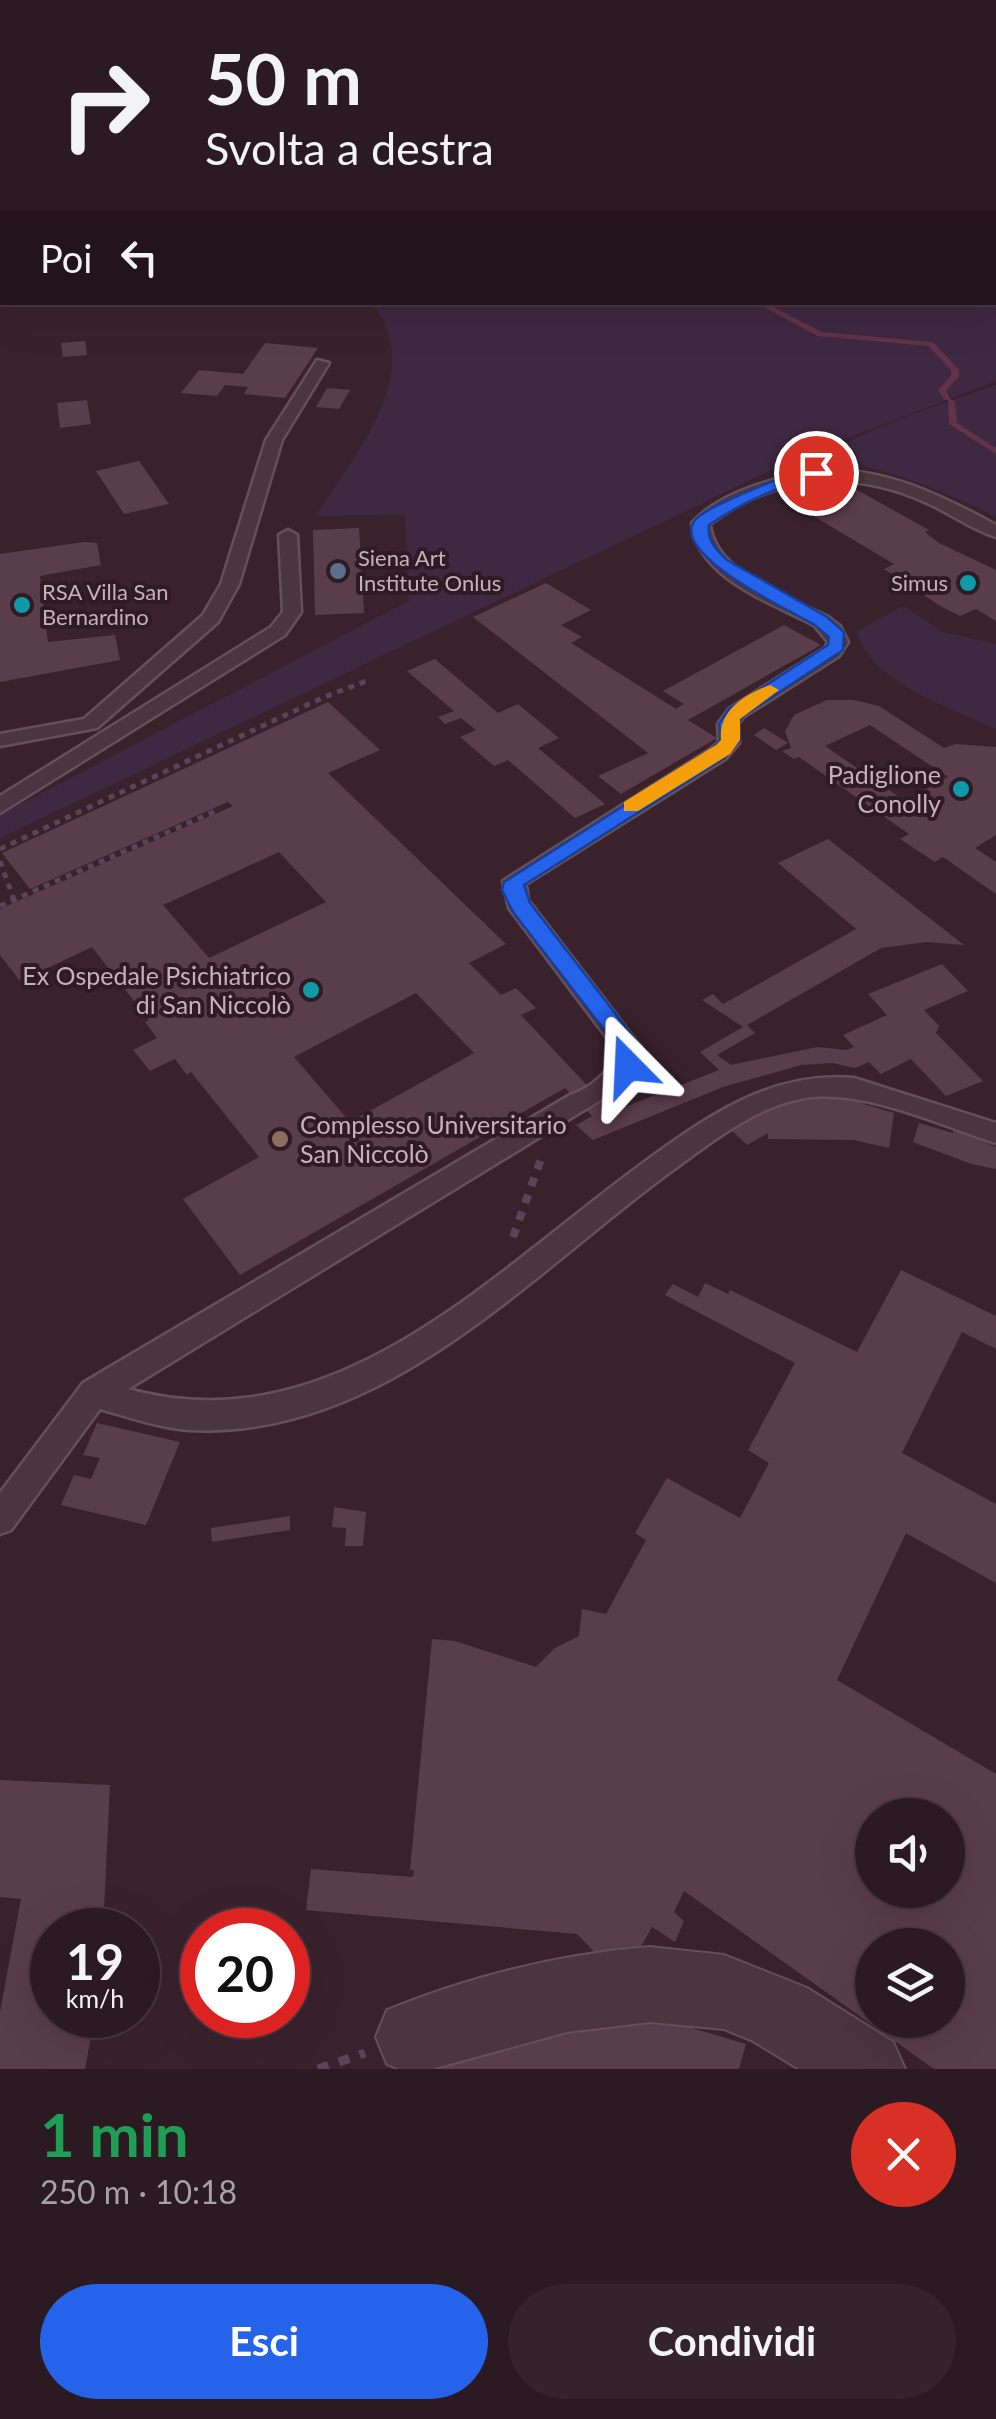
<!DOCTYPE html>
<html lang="it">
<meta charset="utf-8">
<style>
:root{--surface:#2c1a22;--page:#34232a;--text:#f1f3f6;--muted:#a6a1a5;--line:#483840;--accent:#2563eb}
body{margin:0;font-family:Lato,sans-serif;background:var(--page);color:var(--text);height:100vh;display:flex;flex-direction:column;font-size:38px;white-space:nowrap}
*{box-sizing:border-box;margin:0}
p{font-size:32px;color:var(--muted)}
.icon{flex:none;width:55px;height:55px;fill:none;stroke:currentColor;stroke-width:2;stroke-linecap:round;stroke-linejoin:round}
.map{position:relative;height:2069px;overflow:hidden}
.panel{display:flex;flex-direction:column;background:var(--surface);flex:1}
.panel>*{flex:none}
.hud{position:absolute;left:0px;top:0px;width:998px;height:305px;box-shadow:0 10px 40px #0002,0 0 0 2px var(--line);background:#2c1a22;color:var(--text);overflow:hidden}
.controls{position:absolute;left:855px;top:1798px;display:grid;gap:20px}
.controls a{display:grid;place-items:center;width:110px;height:110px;border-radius:50%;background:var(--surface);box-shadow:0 10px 40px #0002,0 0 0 2px var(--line);font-size:50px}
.speed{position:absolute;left:30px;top:1908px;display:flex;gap:20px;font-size:50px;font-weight:700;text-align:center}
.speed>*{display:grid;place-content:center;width:130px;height:130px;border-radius:50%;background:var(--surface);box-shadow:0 10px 40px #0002,0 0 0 2px var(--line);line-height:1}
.speed small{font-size:25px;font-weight:400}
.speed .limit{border:15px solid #d22;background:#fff;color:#111}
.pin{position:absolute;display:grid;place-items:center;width:85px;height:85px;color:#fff;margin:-42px;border:5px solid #fff;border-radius:50%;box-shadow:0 2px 10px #0007}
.me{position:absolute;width:110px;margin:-55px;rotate:339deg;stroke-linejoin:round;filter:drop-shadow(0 0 8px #0008)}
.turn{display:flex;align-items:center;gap:35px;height:210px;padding:0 40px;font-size:45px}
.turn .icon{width:130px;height:130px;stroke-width:2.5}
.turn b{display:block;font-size:70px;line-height:85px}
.then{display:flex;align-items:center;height:95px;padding:0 40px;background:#0003;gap:20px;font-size:38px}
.round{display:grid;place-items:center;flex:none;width:105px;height:105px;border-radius:52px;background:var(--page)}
.summary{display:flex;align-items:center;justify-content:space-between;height:170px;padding:0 40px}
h1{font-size:60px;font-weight:700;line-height:75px;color:#1e9e55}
.primary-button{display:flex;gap:20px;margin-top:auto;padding:20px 40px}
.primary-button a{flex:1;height:115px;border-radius:60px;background:var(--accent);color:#fff;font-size:40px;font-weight:700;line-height:115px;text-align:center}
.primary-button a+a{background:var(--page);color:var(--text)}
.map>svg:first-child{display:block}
</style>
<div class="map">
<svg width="996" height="2069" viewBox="0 0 996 2069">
<rect width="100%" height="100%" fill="#3a222d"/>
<path fill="#3f2842" d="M 95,0 L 744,0 L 89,2 Z
M 996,93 L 996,381 L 803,455 L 0,838 L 0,815 L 409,601 L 405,515 L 316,516 C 353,456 429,371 371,303 L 995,302 Z
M 996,385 L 996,517 C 932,486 887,468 816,456 L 899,419 Z
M 903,606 L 943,632 L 996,644 L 996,729 C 952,708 871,683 857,632 Z"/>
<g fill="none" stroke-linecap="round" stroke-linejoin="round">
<path fill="#603348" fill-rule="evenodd" d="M 336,0 L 340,0 L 339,2 L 335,2 Z
M 755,302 L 764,302 L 822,332 L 933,342 L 959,370 L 959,377 L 946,390 L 950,399 L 955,401 L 957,423 L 996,448 L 996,454 L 949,424 L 948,400 L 944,400 L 938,390 L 951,376 L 951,370 L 928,346 L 817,336 Z"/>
</g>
<path fill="#5a3d4a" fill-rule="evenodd" d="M 85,341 L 87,355 L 63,357 L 61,343 Z
M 265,343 L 318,348 L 285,398 L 244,394 L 248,387 L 225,385 L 217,396 L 181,393 L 199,370 L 243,374 Z
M 327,388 L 350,390 L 339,409 L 316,407 Z
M 87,400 L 91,424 L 60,428 L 57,403 Z
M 139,461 L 169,504 L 124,514 L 96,471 Z
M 841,481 L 929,530 L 925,532 L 939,543 L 996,570 L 996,621 L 976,609 L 960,616 L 942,607 L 884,569 L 894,564 L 788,501 Z
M 359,528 L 364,613 L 315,615 L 313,530 Z
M 84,542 L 97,543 L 101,565 L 40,576 L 48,642 L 115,635 L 120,660 L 0,682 L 0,554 Z
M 546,583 L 591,610 L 561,625 L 582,637 L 571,643 L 676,709 L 684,704 L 663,691 L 784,625 L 821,645 L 688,720 L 717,738 L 621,794 L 598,776 L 648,753 L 473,617 Z
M 435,659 L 498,713 L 518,704 L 559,738 L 538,748 L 605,804 L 575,818 L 508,760 L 494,766 L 460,737 L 476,730 L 461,718 L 445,724 L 438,717 L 454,711 L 407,671 Z
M 827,700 L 854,700 L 879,706 L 944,748 L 956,744 L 996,747 L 996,835 L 975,848 L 996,862 L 996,894 L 943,857 L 935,862 L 900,839 L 909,834 L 799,757 L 794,759 L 782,751 L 791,748 L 785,731 L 794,715 ZM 870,725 L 948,777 L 905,801 L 825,746 Z
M 328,702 L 380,750 L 328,773 L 506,944 L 469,963 L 501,995 L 516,988 L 536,1008 L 521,1015 L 612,1112 L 719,1070 L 700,1052 L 743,1027 L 702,1000 L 713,994 L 723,1004 L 856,929 L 778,863 L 828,839 L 964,945 L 927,942 L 881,948 L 747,1025 L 755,1033 L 717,1055 L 731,1065 L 817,1047 L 847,1050 L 854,1047 L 843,1035 L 887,1015 L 868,994 L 942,964 L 968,991 L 924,1010 L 939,1026 L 936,1033 L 983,1081 L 946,1096 L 911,1059 L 881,1074 L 869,1062 L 855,1068 L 832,1063 L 801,1065 L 723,1087 L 593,1140 L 576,1125 L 592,1116 L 565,1088 L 240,1275 L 183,1199 L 259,1157 L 191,1072 L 187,1075 L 175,1059 L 150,1071 L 133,1050 L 157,1038 L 145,1022 L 149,1020 L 92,947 L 20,981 L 0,955 L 0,909 L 233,806 L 228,802 L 30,889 L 2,853 ZM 279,852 L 326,902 L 209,958 L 163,905 ZM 416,993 L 474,1053 L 350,1122 L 294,1057 Z
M 764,728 L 788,743 L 776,750 L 754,735 Z
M 844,1098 L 894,1113 L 889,1148 L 853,1140 L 768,1139 L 768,1133 L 747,1145 L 730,1129 L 760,1109 L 793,1100 Z
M 919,1123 L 953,1133 L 954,1129 L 996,1147 L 996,1169 L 971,1164 L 913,1142 Z
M 901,1270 L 996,1316 L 996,1349 L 962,1332 L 902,1453 L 996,1504 L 996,1583 L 906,1533 L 837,1680 L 996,1774 L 996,2069 L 934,2069 L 684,1891 L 674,1912 L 684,1921 L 675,1942 L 652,1927 L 639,1950 L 597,1955 L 577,1934 L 306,1910 L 311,1869 L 413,1877 L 414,1870 L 410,1870 L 432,1639 L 455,1641 L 536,1667 L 555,1648 L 579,1636 L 582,1609 L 606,1614 L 646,1540 L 635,1533 L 667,1478 L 740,1518 L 769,1463 L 748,1450 L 795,1363 L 665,1295 L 673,1284 L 698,1297 L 705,1283 L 728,1294 L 730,1290 L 857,1352 ZM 872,1815 L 948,1815 L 948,1890 L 872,1890 ZM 872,1945 L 948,1945 L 948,2020 L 872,2020 Z
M 97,1423 L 180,1442 L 146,1525 L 61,1505 L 74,1475 L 91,1479 L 100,1458 L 83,1455 Z
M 334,1507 L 366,1512 L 363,1546 L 345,1546 L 346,1528 L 332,1527 Z
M 290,1516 L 290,1530 L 212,1542 L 211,1528 Z
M 0,1780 L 110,1785 L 103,1930 L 52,1930 L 52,2015 L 95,2015 L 85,2069 L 0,2069 L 0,2012 L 21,1899 L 0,1897 Z
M 668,2021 L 746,2044 L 739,2069 L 398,2069 L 572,2022 Z"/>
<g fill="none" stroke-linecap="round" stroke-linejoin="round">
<defs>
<path id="service" d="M 0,56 L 2,56 L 2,62 L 0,62 Z
M 317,360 L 329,363 L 282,440 L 239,584 L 218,622 L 97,728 L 0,746 L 0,734 L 84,719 L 203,615 L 221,584 L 266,440 Z
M 821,469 C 887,469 939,494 996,525 L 996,537 C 972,530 950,513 927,503 C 854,469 775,474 710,524 C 714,573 790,598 828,617 L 840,626 L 848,642 L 839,656 L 743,717 L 738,724 L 739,743 L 725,759 L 526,884 L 528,900 L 643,1050 L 633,1080 L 128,1389 C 338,1447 498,1266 654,1155 C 715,1111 776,1071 854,1078 L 996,1123 L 996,1143 C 942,1126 870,1092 813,1097 C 761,1102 714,1140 673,1170 C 529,1275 383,1440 189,1430 C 159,1428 129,1417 100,1409 L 11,1530 L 0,1534 L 0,1493 L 83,1383 L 570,1095 C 589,1089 611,1072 617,1051 L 509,908 L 503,881 L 711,749 L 719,742 L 718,724 L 729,709 L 825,648 L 828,642 L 814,625 C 772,603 697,578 692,523 C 722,490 780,477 821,469 Z
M 288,530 L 297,535 L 301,612 L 285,635 L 0,813 L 0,796 L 271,627 L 283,612 L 279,535 Z"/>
<path id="minor" d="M 0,6 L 2,6 L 2,16 L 0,16 Z
M 650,1947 L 724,1955 L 807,1988 L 893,2042 L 905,2069 L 799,2069 L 753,2041 L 724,2029 L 650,2022 L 567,2032 L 432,2069 L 399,2069 L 387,2064 L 376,2037 L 387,2010 C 471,1976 560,1954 650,1947 Z"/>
</defs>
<use href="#service" stroke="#65505a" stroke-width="5"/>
<use href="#minor" stroke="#65505a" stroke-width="4"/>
<path stroke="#5b4359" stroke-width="5" stroke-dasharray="6 6" stroke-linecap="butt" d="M 0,849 L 322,698 L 369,680
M 0,861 L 14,900
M 0,906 L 218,810"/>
<path stroke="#5b4359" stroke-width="8" stroke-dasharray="9 9" stroke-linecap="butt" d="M 513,1237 L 541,1159"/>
<path stroke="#5b4359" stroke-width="9" stroke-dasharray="11 11" stroke-linecap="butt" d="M 318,2069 L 365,2053"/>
<use href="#service" fill="#4b353f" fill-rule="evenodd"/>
<use href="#minor" fill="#4b353f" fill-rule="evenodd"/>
</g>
<path fill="#2563eb" stroke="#184099" stroke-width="2.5" d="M 816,468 L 823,473 L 821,476 C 782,485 742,502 709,525 C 706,540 717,550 727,560 L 827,617 L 844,632 L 843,650 L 743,716 L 738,724 L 740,740 L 724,758 L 524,885 L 530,903 L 638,1043 L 636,1072 L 620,1072 L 616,1045 L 513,912 L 502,890 L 504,882 L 711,750 L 721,739 L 719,724 L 729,709 L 828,645 L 829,637 L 815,625 C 793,612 668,554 695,520 C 703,511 718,505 729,500 C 758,487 784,475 816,468 Z"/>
<path fill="#f59e0b" d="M 770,685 L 779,690 L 740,719 L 740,740 L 730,754 L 638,811 L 624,811 L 624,802 L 716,745 L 721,740 C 718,711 745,694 770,685 Z"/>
<circle fill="#5c6f8a" stroke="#2f1b24" stroke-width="4" cx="338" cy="571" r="10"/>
<g fill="#0f9aa8" stroke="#2f1b24" stroke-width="4">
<circle cx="968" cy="583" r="10"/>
<circle cx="22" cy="605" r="10"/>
<circle cx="961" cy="789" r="10"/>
<circle cx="311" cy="990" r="10"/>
</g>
<circle fill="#8d6e63" stroke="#2f1b24" stroke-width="4" cx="280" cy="1139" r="10"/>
<g text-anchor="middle" stroke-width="8" stroke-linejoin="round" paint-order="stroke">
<g font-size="22" fill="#c7b0ba" stroke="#2f1b24" text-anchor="start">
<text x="358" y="566">Siena Art<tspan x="358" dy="25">Institute Onlus</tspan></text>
<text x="948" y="591" text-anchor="end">Simus</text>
<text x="42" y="600">RSA Villa San<tspan x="42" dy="25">Bernardino</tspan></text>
</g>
<g font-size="25" fill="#c7b0ba" stroke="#2f1b24" text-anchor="end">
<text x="941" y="784">Padiglione<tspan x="941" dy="29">Conolly</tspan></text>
<text x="291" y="985">Ex Ospedale Psichiatrico<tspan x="291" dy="29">di San Niccolò</tspan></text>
<text x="300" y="1134" text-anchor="start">Complesso Universitario<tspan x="300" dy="29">San Niccolò</tspan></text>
</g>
</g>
</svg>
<div class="controls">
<a><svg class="icon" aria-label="sound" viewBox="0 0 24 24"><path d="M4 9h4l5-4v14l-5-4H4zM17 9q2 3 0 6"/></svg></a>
<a><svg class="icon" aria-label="layers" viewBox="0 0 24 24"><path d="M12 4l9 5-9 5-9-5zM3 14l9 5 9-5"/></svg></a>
</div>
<div class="speed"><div>19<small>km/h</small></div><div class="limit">20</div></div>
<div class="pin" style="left:816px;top:473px;background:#d93025"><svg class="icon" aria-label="arrive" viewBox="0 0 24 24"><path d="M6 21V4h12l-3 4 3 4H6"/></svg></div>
<svg class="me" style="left:628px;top:1066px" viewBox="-20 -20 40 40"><path d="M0-17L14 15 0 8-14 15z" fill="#2563eb" stroke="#fff" stroke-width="4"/></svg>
<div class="hud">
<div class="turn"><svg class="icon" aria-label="right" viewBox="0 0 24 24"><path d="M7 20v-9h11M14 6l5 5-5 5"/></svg><div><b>50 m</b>Svolta a destra</div></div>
<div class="then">Poi<svg class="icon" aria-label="left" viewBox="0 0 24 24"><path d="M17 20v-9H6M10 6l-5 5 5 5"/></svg></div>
</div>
</div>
<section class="panel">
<div class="summary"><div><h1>1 min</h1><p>250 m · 10:18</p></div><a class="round" style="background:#d93025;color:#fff"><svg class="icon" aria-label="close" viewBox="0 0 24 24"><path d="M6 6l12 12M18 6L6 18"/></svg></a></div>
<div class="primary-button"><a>Esci</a><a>Condividi</a></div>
</section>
